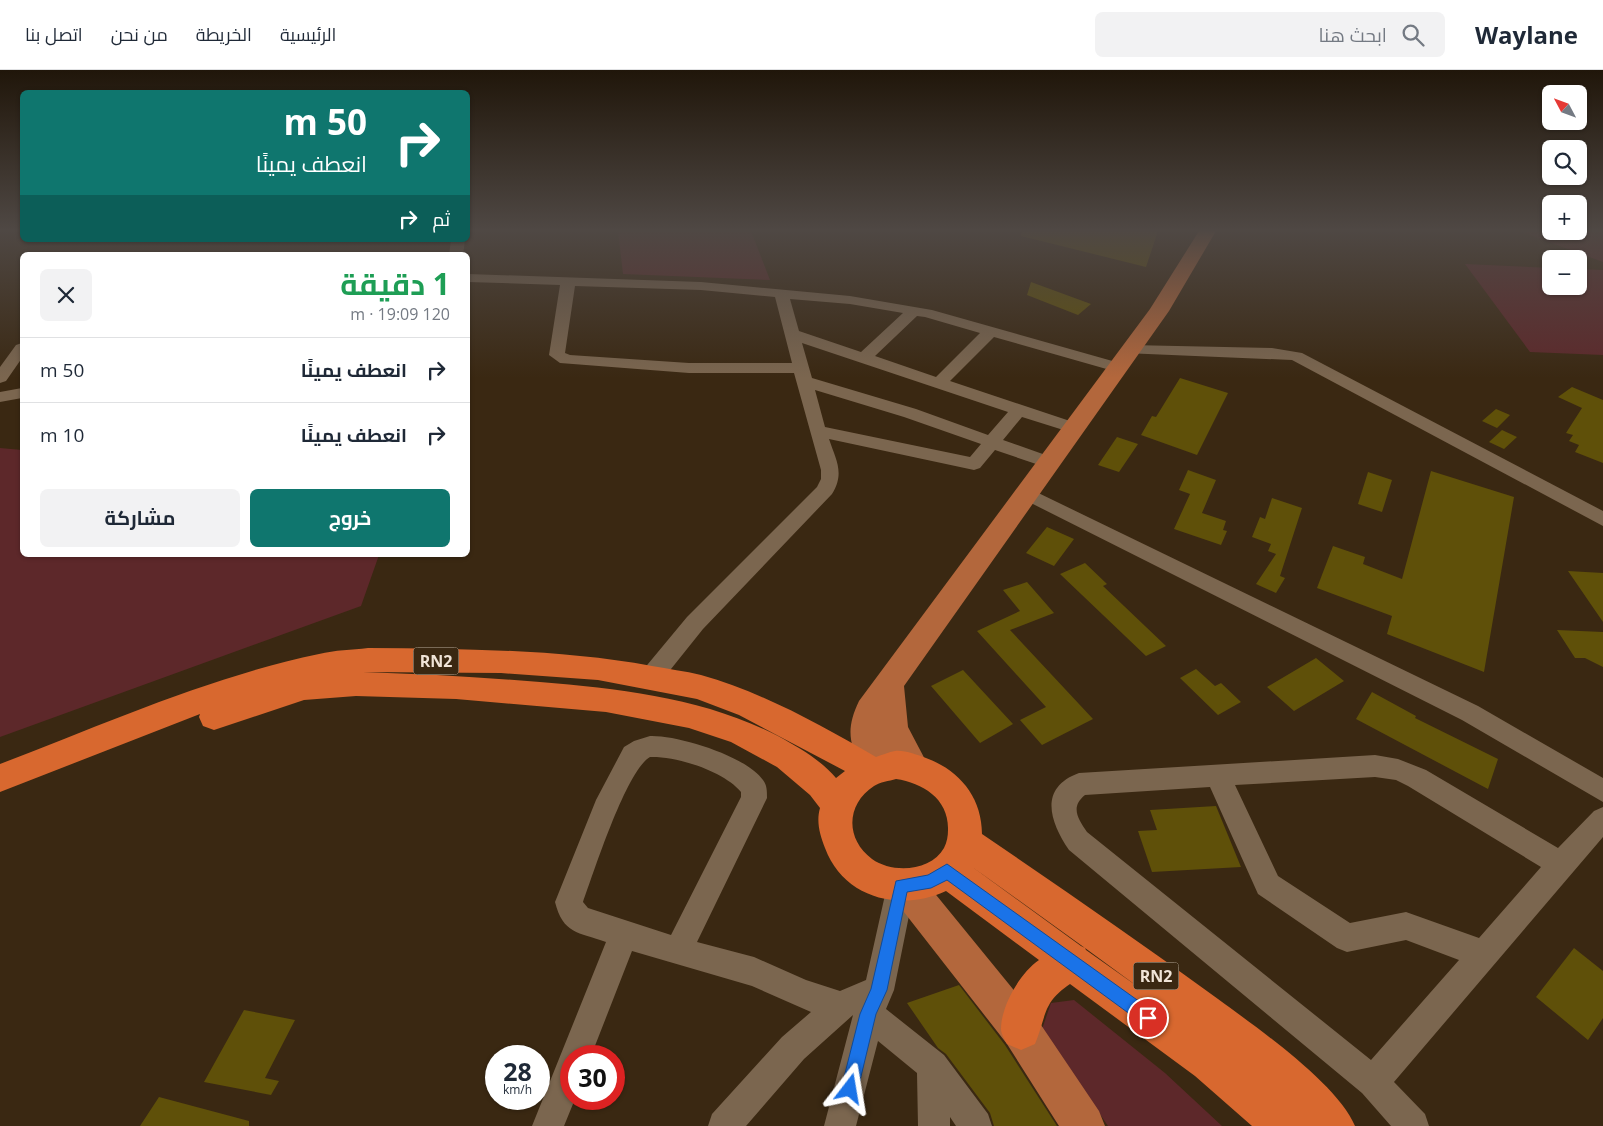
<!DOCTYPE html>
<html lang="ar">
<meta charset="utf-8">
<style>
:root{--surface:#fff;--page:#f2f2f3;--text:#1f2937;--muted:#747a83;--line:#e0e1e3;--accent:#0f766e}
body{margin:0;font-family:"Open Sans",Cairo,sans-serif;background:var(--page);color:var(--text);direction:rtl;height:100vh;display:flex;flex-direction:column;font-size:19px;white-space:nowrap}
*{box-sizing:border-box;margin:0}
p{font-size:16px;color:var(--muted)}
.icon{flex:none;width:28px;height:28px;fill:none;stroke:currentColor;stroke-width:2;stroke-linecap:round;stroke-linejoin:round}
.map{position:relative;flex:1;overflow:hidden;direction:ltr}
.sheet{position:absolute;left:20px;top:182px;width:450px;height:305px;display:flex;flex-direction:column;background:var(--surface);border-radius:8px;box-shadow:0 1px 4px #0004;direction:rtl}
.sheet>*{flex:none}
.hud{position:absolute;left:20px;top:20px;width:450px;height:152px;border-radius:8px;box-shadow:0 1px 4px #0004;direction:rtl;background:#0f766e;color:#fff;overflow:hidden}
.needle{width:32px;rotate:311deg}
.tools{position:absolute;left:1542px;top:15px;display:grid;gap:10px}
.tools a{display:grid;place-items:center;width:45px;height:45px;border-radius:8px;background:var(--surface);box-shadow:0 1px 4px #0004;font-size:25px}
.speed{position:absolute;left:485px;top:975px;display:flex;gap:10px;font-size:25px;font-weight:700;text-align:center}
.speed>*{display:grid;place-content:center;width:65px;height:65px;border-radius:50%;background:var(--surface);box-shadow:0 1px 4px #0004;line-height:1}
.speed small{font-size:12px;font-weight:400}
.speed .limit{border:8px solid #d22;background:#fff;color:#111}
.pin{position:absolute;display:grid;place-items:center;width:42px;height:42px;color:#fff;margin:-21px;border:2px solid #fff;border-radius:50%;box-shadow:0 1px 5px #0007}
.me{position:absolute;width:55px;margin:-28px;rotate:14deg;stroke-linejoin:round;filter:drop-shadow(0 0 4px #0008)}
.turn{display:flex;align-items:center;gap:18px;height:105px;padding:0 20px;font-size:22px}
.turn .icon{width:65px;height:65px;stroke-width:2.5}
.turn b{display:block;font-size:35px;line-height:42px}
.then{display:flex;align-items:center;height:48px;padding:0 20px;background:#0003;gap:10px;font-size:19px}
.round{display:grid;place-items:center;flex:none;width:52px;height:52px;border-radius:8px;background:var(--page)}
.summary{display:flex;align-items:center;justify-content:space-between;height:85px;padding:0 20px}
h1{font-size:30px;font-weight:700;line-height:38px;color:#1e9e55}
.action{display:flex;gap:10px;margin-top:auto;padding:10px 20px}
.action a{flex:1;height:58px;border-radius:8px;background:var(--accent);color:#fff;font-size:20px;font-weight:700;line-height:58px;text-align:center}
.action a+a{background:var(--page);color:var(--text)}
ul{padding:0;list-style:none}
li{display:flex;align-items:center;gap:15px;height:65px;padding:0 20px;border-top:1px solid var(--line)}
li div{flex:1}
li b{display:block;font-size:19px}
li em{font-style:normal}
header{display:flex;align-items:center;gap:30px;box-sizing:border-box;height:70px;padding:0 25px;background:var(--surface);border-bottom:1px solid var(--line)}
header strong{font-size:24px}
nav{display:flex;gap:28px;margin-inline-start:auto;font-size:18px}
.search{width:350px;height:45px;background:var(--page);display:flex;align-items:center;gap:12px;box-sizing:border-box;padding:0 18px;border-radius:8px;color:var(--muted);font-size:19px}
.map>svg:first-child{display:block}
</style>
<header>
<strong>Waylane</strong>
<div class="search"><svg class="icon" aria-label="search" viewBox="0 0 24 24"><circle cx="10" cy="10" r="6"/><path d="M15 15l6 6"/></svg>ابحث هنا</div>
<nav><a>الرئيسية</a><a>الخريطة</a><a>من نحن</a><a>اتصل بنا</a></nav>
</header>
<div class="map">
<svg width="1603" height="1056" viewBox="0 0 1603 1056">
<rect width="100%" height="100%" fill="#3a2812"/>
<path fill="#5d282a" d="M 618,161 L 751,161 L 770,210 L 623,204 Z
M 1519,161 L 1603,161 L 1603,192 Z
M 1465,194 L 1551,198 L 1551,216 L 1579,216 L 1579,199 L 1603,200 L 1603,285 L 1530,282 Z
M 0,378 L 22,380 L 22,485 L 379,485 L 361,536 L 0,667 Z
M 1074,930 L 1165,1003 L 1222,1056 L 1108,1056 L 1042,959 L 1051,933 Z"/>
<path fill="#5f5009" d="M 1022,161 L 1158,161 L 1146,197 L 1021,166 Z
M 1031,212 L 1091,234 L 1078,245 L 1027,225 Z
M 1180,308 L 1228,323 L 1197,385 L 1141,365 L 1152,346 L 1156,347 Z
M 1572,317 L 1603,330 L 1603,393 L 1575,382 L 1579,375 L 1569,371 L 1573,365 L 1566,363 L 1582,338 L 1558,327 Z
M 1496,339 L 1510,345 L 1497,358 L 1482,351 Z
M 1502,360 L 1517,367 L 1504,379 L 1489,372 Z
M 1117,367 L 1138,374 L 1119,402 L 1098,395 Z
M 1188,400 L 1216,410 L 1202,443 L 1226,451 L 1223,460 L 1227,461 L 1221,475 L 1174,459 L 1190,424 L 1179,420 Z
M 1431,401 L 1514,427 L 1484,602 L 1387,564 L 1392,546 L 1317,518 L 1333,476 L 1365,487 L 1363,494 L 1402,509 Z
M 1368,402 L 1392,410 L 1382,442 L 1358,434 Z
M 1272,428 L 1302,438 L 1280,506 L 1285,508 L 1276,523 L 1256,514 L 1276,484 L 1268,481 L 1271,474 L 1252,467 L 1260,447 L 1265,449 Z
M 1047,457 L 1074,469 L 1054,496 L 1026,483 Z
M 1085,493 L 1107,514 L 1103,516 L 1166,576 L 1146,586 L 1060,504 Z
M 1568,501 L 1603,503 L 1603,552 Z
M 1027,512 L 1054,543 L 1010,560 L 1093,649 L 1042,675 L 1020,650 L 1046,637 L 977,561 L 1020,541 L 1003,520 Z
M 1557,560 L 1603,562 L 1603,597 L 1585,588 L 1575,588 Z
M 1316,588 L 1344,611 L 1294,641 L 1267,617 Z
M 1196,599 L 1215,616 L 1221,613 L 1241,632 L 1218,645 L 1180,608 Z
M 963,600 L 1013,654 L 980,673 L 931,616 Z
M 1372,622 L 1416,646 L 1415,648 L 1498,689 L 1488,719 L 1356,649 Z
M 1216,736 L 1241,797 L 1152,802 L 1138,761 L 1157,760 L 1150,740 Z
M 1574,878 L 1603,901 L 1603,948 L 1588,970 L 1536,927 Z
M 959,915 L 1005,975 L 1057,1056 L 994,1056 L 990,1043 L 946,984 L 938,978 L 907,933 Z
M 244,940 L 295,950 L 265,1008 L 279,1011 L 271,1025 L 204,1012 Z
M 159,1027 L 249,1051 L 249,1056 L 140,1056 Z"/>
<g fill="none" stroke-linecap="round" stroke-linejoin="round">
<path fill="#7b664f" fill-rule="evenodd" d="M 451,170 L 465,170 L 463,185 L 449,185 Z
M 468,204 L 701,212 L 850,226 L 932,240 L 1123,294 L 1125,297 L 1117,302 L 994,267 L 950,311 L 1079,354 L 1082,358 L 1079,362 L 1073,363 L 1022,347 L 1003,370 L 1054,388 L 1057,392 L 1054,396 L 1048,398 L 995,380 L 980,398 L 974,400 L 829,369 C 836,390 845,403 832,424 L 703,559 L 659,614 L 651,616 L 643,614 L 640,607 L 643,600 L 687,547 L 817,417 L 821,409 L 821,400 L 794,303 L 689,303 L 560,293 L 549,285 L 560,215 L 468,212 ZM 575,216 L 701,220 L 775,227 L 792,293 L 689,293 L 570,285 L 565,283 ZM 790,229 L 850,234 L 903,243 L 861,282 L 799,261 ZM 917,246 L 925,247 L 980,263 L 936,307 L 875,286 ZM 802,273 L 1008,342 L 988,365 L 916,339 L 812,308 ZM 815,320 L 904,347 L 981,374 L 970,387 L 825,357 Z
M 22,273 L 22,288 L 6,311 L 0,313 L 0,297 L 16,275 Z
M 1130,275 L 1272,278 L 1302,283 L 1603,441 L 1603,456 L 1292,290 L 1124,283 L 1122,280 Z
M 22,318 L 22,328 L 0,332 L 0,322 Z
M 1026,417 L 1478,636 L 1603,708 L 1603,732 L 1462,650 L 1019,427 L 1017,423 L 1019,419 Z
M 650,666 C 678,665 746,686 763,710 C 767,715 767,721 767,728 L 697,872 L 754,887 L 806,910 L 840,921 L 866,910 L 887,816 L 891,807 L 901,803 L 911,807 L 915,816 L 894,920 L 886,939 L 944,985 L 988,1044 L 992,1056 L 956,1056 L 950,1047 L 950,1056 L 918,1056 L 917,1003 L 878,971 L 856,1056 L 824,1056 L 853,945 L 804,989 L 746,1056 L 708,1056 L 712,1044 L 782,967 L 811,942 L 752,916 L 632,881 L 591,986 L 571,986 L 571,1029 L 575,1029 L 564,1056 L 532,1056 L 606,872 C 578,862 563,864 555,832 L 596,730 L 624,677 L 634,671 ZM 650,687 C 676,686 724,701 741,722 L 741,727 L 671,865 L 588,838 L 583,832 C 594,802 626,701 650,687 Z
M 1375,685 L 1398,689 L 1426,700 L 1558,778 L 1594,741 L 1603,737 L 1603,767 L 1394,1012 L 1425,1044 L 1429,1056 L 1391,1056 L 1362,1023 L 1069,780 C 1050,752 1038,718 1079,703 ZM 1375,707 L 1396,710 L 1408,716 L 1541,797 L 1479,868 L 1406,842 L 1350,853 L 1278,806 L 1235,715 ZM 1210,717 L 1258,824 L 1337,878 L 1347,882 L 1406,870 L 1459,890 L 1371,990 L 1087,762 C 1078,749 1070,737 1085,725 Z"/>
<path fill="#b3673c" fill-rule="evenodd" d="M 1199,161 L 1216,161 L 1169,241 L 904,616 L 908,657 L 929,697 L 924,707 C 910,712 903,709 895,696 L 890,707 L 879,711 L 868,707 C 850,679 844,662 859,631 L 1150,239 Z
M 906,799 L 919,804 L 1035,946 L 1099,1041 L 1105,1056 L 1059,1056 L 1007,974 L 893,828 L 888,816 L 893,804 Z"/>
<path fill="#d8682f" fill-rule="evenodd" d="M 368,578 C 464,579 558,579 652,596 C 668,599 685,601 701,605 C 762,622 821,655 876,687 C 882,685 889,682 895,681 C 905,680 917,685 926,688 C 959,700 982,727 982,764 C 1061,818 1140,872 1218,929 C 1256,957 1337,1013 1355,1056 L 1252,1056 L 1195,1006 L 1070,914 C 1042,933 1047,945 1035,974 L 1021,980 L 1007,974 C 1005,970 1001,964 1001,959 C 1001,936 1020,903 1039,890 L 946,821 C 901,842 844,829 825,778 C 820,765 816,752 820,738 L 810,725 L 777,697 L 731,672 L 689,658 L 606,642 L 456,629 L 356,626 L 304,630 L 214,660 L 203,656 L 199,647 L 200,644 L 0,722 L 0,694 C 105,654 209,607 319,584 C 335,580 352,580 368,578 ZM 363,602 L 501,603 L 598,610 L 697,629 L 739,645 L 845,701 L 836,708 C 821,690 798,677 778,666 C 704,628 622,619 540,612 C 481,607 422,604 363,602 ZM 896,709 C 923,713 949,729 948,760 C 948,766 947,772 944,778 C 931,801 893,804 872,789 C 845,769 846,734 874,716 C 880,712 889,711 896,709 ZM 971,796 L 1085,878 L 1081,876 ZM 1085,878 L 1141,919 L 1086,880 Z"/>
</g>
<linearGradient id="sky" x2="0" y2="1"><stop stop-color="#20160a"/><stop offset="0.52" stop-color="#4f4844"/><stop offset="1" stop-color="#4f4844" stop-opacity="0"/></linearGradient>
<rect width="1603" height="308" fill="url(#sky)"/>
<path fill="#1a73e8" stroke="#114b97" d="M 947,794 L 1154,942 L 1156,948 L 1154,953 L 1148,956 L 1142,953 L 947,810 L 931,818 L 907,822 L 887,920 L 876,944 L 858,1019 L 856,1025 L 850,1027 L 844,1025 L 841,1019 L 860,944 L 871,919 L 896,811 L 928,805 Z"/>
<g text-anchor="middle" stroke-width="5" stroke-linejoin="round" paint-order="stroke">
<g fill="#3a2812" stroke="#b9ac9c" stroke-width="1">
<rect x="413.5" y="577.5" width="45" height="27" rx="4"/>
<rect x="1133.5" y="892.5" width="45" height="27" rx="4"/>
</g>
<g font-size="16" font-weight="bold" fill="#f0e4d7">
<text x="436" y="597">RN2</text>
<text x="1156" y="912">RN2</text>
</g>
</g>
</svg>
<div class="tools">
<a><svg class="needle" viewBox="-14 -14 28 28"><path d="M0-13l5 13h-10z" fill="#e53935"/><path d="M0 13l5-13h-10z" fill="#747a83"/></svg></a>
<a><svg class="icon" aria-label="search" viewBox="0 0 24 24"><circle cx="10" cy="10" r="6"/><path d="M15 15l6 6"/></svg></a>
<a>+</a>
<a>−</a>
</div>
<div class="speed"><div>28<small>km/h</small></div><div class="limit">30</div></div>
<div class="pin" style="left:1148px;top:948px;background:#d93025"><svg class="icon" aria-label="arrive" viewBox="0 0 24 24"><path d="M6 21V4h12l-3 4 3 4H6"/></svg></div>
<svg class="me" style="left:850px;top:1019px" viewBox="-20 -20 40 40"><path d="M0-17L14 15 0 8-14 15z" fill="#1a73e8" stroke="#fff" stroke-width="4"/></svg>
<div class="hud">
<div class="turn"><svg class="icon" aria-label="right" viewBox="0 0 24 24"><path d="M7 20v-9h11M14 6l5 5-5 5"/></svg><div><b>50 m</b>انعطف يمينًا</div></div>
<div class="then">ثم<svg class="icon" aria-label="right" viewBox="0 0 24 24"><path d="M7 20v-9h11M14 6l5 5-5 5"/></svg></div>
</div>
<section class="sheet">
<div class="summary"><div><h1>1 دقيقة</h1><p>120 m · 19:09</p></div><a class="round"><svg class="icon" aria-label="close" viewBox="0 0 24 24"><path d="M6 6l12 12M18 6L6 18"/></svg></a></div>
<ul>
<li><svg class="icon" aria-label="right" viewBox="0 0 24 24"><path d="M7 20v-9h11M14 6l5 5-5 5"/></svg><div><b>انعطف يمينًا</b></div><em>50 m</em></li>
<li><svg class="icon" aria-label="right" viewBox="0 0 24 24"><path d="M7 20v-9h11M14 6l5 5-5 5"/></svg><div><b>انعطف يمينًا</b></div><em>10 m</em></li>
</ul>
<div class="action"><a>خروج</a><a>مشاركة</a></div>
</section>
</div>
